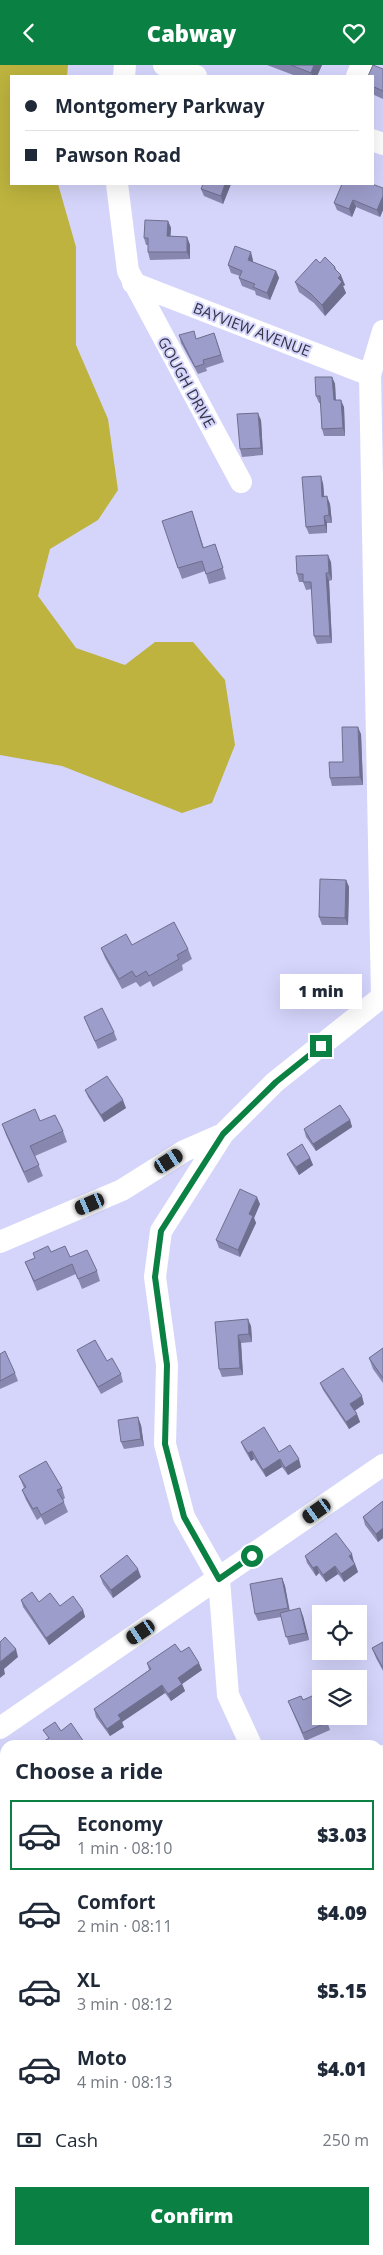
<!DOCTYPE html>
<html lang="en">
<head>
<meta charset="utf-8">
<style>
  :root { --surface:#fff; --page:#f6f6f7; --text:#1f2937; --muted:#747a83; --line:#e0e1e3; --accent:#0b8043 }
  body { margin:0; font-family:"Open Sans",sans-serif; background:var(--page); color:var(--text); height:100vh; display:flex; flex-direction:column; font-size:19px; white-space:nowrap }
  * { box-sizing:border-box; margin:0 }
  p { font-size:16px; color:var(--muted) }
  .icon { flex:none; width:28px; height:28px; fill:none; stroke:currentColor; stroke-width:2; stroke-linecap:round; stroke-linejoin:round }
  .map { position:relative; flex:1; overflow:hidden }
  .drawer { position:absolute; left:0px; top:1675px; width:384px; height:515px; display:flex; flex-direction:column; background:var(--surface); border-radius:15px 15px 0 0; box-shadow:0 5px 20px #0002 }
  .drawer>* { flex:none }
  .hud { position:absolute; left:10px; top:10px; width:364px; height:110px; border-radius:0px; box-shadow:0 5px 20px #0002; display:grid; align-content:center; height:110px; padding:0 15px; background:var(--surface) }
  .tools { position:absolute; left:312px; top:1540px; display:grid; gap:10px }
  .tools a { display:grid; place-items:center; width:55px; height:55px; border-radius:0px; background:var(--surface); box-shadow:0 5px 20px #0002; font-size:25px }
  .end { position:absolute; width:22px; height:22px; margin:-11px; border:6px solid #0b8043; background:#fff; box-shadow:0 0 0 2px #fff }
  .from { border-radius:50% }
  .bubble { position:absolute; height:35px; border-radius:0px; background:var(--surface); box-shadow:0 5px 20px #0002; font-size:16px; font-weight:800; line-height:35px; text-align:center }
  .car { position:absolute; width:15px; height:30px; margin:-15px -8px; border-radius:6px; box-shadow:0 0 4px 1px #0007; background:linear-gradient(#222 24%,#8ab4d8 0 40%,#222 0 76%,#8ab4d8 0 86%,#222 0) }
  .hud b { display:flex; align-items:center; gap:18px; height:48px; font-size:19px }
  .hud b+b { border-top:1px solid var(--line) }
  .hud i { width:12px; height:12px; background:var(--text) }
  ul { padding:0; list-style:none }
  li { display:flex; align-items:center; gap:15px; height:70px; margin:0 10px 8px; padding:0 5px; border:2px solid transparent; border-radius:0px }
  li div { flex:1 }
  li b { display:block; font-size:19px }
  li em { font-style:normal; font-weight:800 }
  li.active { border-color:var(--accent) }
  li>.icon { width:45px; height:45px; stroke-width:1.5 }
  h2 { padding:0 15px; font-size:22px; line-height:60px }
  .pay { display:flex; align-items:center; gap:12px; height:55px; padding:0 15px; font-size:19px }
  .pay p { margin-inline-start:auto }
  .action { display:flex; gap:10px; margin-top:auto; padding:10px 15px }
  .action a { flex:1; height:58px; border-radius:0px; background:var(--accent); color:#fff; font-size:20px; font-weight:800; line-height:58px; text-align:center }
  header { display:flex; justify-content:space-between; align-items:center; height:65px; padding:0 15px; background:var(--accent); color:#fff; font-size:22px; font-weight:800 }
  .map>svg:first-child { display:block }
</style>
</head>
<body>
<header><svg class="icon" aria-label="back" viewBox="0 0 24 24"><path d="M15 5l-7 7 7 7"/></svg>Cabway<svg class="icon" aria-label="heart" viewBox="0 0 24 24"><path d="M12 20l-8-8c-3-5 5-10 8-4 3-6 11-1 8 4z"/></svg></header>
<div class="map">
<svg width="383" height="2190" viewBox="0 0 383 2190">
  <rect width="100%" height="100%" fill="#d5d5fc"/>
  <path fill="#bdb33e" d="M0,0H68L67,11H11V119H58L76,182V280L108,354L118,425L98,455L50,484L38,531L76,583L125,600L155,577H193L225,615L235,680L212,738L182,748L62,701L0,690Z"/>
  <path fill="#07b5e3" stroke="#148eb4" d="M0,2010L5,2014V2185H85L83,2187L84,2190H0Z"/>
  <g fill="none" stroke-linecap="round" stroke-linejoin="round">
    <path stroke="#fff" stroke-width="22" d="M164,0L196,11
      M124,11L125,0
      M357,11L362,0
      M372,75L383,79
      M117,119L128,206L241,417
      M133,218L370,310
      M382,933L370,310L383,266
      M223,1069L161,1166L155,1212L167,1300L165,1379L184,1452L219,1514L228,1630L251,1680
      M0,1177L122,1125L184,1086L223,1069L275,1017L383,931
      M0,1663L383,1400
      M379,1693L383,1691
      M379,1873L383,1872
      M0,1924L5,1927
      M215,2185L216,2190"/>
  </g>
  <path fill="#8787af" d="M267,0H322L317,11H296Z
    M383,4V34L372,29V11Z
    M231,119L223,139L204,131L201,124Z
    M383,123V145L380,152L356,142L352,152L337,145L334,138Z
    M168,156L171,163L170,171L187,172L190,180V194L150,195L148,187V180H146L144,173Z
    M253,195V197L276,206L279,213L270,235L256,230L255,226L242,221L239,213L240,211L231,208L228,200Z
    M320,198L336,206L345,220L343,221L346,228L325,251L314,238L299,227L295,217Z
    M214,268L224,297L206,303L207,306L198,309L181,278L179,270L197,274Z
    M332,312L335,319L336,335L344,342L345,371H324L322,364L321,338H319L316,331Z
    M261,355L263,390L242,392L240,384Z
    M323,418L324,431L330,439L332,458H327V468L309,469L306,462Z
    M192,446L204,483L219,490L226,514L209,519L205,506L182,514L178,503Z
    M331,497L332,515L329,516L332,578L317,579L314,571L312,524L306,525L303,517H299L297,509Z
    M361,669L363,720L332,721L330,713L343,697Z
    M346,815L349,822L348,860H322L319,852Z
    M132,880L188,884L192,894L182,900L183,905L153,922L150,916L140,922L136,917L122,924L105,893L101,883Z
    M84,952L114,967L117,975L98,984Z
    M85,1025L126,1043L104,1057L88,1032Z
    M350,1055L352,1062L316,1086L306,1072L304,1064Z
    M40,1056L63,1066L67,1077L35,1091L43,1111L28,1118L6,1070L2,1059Z
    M287,1089L310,1093L313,1100L299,1110L290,1096Z
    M260,1139L254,1153L256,1158L240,1192L219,1183L216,1175Z
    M51,1187L70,1192L97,1206L100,1216L82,1224L76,1209L37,1226L25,1197Z
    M215,1257L251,1261L252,1277L241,1278L243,1310L222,1312L219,1304Z
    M383,1283V1318L373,1304L369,1293Z
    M77,1285L107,1296L121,1309L123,1317L101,1329L80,1292Z
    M0,1289L15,1308L18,1316L0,1324Z
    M320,1318L364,1339L355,1345L360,1357L349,1364L323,1325Z
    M141,1360L144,1381L124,1384L121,1377Z
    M241,1377L279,1387L301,1402L288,1410L282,1402L266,1412L254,1394L251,1396L244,1384Z
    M19,1411L62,1423L65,1433L63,1435L68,1447L45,1460L41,1452L37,1455L26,1435L22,1425L24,1423Z
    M383,1436V1473L378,1477L365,1460L363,1452Z
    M305,1491L354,1497L358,1507L344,1517L338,1509L326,1517L319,1508L316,1511L307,1498Z
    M100,1511L141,1512L113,1533L103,1519Z
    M282,1513L285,1521L290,1546L303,1551L309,1575L289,1580L281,1552L258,1556L255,1549Z
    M21,1535L39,1537L83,1545L85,1552L49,1580L23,1542Z
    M383,1577V1606L376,1593L372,1583Z
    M181,1587L202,1605L182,1619L185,1626L171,1636L165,1628L122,1657L124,1662L110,1671L96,1652L94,1644L149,1605L147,1598Z
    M303,1635L321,1651H342L343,1653L328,1659L330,1665L305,1676L288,1636Z
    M287,2185H347V2187L335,2190H303L302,2189L288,2190Z"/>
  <path fill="#6e6e8e" d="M314,0H322L317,11H312L311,8Z
    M225,119H231L223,139L221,131Z
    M383,131V145L380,152L377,145Z
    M353,135L356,142L352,152L349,144Z
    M168,156L171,163L170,179L167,171Z
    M187,172L190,180V194L187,187Z
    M251,187L253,195L251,202L248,195Z
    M335,202L339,212L341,210L345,220L343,221L346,228L325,251L322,240L334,203Z
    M276,206L279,213L270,235L267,228Z
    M332,312L335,319L336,342L334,335Z
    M341,335L344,342L345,371L343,363Z
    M258,348L261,355L263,390L261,383Z
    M321,411L323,418L325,439L322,432Z
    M327,431L330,439L332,458L329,450Z
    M324,451L327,458V468L325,460Z
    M328,490L331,497L332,515L329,508Z
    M326,508L329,516L332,578L330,571Z
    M358,662L361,669L363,720L360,712Z
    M346,815L349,822L348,860L345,853Z
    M123,1035L126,1043L104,1057L101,1050Z
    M350,1055L352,1062L316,1086L313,1079Z
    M310,1093L313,1100L299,1110L296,1102Z
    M257,1132L260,1139L254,1153L256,1158L240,1192L238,1185L249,1149Z
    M248,1254L251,1261L252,1277L249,1269Z
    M238,1270L241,1278L243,1310L240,1303Z
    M362,1331L364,1339L353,1347L350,1339Z
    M357,1349L360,1357L349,1364L346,1357Z
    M138,1352L141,1360L144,1381L141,1374Z
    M252,1386L254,1394L251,1396L248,1388Z
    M280,1394L282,1402L266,1412L263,1405Z
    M299,1394L301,1402L288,1410L285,1403Z
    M383,1463V1473L378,1477L376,1469Z
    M352,1489L354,1497L352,1499L349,1491Z
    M355,1499L358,1507L344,1517L341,1509Z
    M317,1501L319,1508L316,1511L313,1503Z
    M335,1501L338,1509L326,1517L323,1510Z
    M138,1504L141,1512L113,1533L111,1525Z
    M282,1513L285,1521L290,1550L288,1543Z
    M300,1543L303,1551L309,1575L306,1568Z
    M83,1545L85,1552L49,1580L46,1573Z
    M16,1584L18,1592L4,1604L5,1609L0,1613V1597Z
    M199,1598L202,1605L182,1619L185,1626L171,1636L168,1629L178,1613Z
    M162,1620L165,1628L122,1657L124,1662L110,1671L107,1664L118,1650Z
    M383,1787V1796L379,1799V1790Z"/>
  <path fill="#9d9dcb" stroke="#6e6e8e" d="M291,0H314L311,8Z
    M373,0L383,4V26L372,21V11H368Z
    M203,119H225L221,131L201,124Z
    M342,119H372L383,123V131L377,145L353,135L349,144L334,138Z
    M145,155L168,156L167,171L187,172V187H148V173H144Z
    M235,181L251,187L248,195L276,206L267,228L253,222L255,219L239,213L242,206L228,200Z
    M325,192L335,202L334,203L341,210L338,213L342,217L322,240L310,228L295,217L316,194L320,198Z
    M194,266L196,274L214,268L221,290L203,295L204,299L195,302L179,270Z
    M315,312H332L334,335H341L343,363L322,364L320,331H316Z
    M258,348L261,383L240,384L237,349Z
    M321,411L322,432L327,431L329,450L324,451L325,460L306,462L302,412Z
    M192,446L203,483L215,479L223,503L206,509L202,496L178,503L162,456Z
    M328,490L329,508H326L330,571H314L311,517H303V509H297L296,491Z
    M342,662H358L360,712L330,713L329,697H343Z
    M320,814L346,815L345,853L319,852Z
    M174,857L188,884L177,890L179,894L149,911L146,906L136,912L132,906L119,914L101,883L126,869L132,880Z
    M102,943L114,967L95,976L84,952Z
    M107,1011L123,1035L101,1050L85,1025Z
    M340,1040L350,1055L313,1079L304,1064Z
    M35,1044L40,1056L55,1050L63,1066L30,1081L39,1100L24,1107L2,1059Z
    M302,1079L310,1093L296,1102L287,1089Z
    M240,1124L257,1132L249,1149L253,1151L238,1185L216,1175Z
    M48,1181L51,1187L65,1181L70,1192L87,1185L97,1206L78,1214L72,1199L34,1216L25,1197L35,1193L33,1188Z
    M248,1254L249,1269L238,1270L240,1303L219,1304L215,1257Z
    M95,1275L107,1296L112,1293L121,1309L98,1322L77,1285Z
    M383,1283V1313L369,1293Z
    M5,1286L15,1308L0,1316V1289Z
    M343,1303L362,1331L350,1339L357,1349L346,1357L320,1318Z
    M138,1352L141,1374L121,1377L118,1355Z
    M264,1362L279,1387L290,1380L299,1394L285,1403L280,1394L263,1405L252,1386L248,1388L241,1377Z
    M46,1396L62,1423L57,1425L64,1437L41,1450L37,1442L33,1444L22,1425L26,1422L19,1411Z
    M383,1436V1463L376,1469L363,1452Z
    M336,1468L352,1489L349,1491L355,1499L341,1509L335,1501L323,1510L317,1501L313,1503L305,1491Z
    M127,1490L138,1504L111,1525L100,1511Z
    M282,1513L288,1543L255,1549L250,1519Z
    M32,1527L39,1537L50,1528L60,1541L73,1531L83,1545L46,1573L21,1535Z
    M300,1543L306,1568L286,1572L280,1548Z
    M5,1572L16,1584L0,1597V1577Z
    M383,1577V1603L372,1583Z
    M175,1579L181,1587L189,1582L199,1598L178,1613L182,1619L168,1629L162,1620L118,1650L121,1654L107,1664L94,1644L151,1604L147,1598Z
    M321,1627V1651H327L325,1652L328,1657L303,1668L288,1636L301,1631L303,1635Z
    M55,1657L61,1666L71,1658L84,1677L81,1679L82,1680H38L49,1673L43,1665Z
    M383,1769V1787L379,1790V1772Z
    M379,1956H383V1978H381L379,1965Z
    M301,2185H325L305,2190H303Z"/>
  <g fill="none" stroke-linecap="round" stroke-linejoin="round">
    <path stroke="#0b8043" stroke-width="6" d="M252,1491L219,1514L184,1452L165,1379L167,1300L155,1212L161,1166L223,1069L276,1017L321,981"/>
  </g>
  <g text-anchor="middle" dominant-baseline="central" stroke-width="4" stroke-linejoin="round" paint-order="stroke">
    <g font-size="15" fill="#333346" stroke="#d5d5fc">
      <text transform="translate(252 264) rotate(21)">BAYVIEW AVENUE</text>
      <text transform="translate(187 317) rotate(61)">GOUGH DRIVE</text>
    </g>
  </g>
</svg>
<div class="tools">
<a><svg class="icon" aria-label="locate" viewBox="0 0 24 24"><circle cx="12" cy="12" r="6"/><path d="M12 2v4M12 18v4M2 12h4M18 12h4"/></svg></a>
<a><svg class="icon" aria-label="layers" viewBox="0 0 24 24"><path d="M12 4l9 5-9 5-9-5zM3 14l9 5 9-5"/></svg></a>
</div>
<i class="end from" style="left:252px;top:1491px"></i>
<i class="end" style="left:321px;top:981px"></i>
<div class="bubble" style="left:280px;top:909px;width:82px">1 min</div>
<i class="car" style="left:169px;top:1096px;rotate:57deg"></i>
<i class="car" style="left:90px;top:1139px;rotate:247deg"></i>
<i class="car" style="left:317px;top:1446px;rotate:235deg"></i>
<i class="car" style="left:141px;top:1567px;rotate:236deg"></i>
<div class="hud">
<b><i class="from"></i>Montgomery Parkway</b>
<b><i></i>Pawson Road</b>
</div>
<section class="drawer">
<h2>Choose a ride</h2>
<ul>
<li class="active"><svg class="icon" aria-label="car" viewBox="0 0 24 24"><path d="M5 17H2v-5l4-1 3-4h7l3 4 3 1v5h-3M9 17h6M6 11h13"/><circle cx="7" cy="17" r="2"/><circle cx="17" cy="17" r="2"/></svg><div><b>Economy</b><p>1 min · 08:10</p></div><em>$3.03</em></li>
<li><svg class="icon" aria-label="car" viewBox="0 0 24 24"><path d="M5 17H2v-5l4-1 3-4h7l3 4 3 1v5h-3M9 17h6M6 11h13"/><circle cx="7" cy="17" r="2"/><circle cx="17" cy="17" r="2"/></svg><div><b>Comfort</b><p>2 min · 08:11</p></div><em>$4.09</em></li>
<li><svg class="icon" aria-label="car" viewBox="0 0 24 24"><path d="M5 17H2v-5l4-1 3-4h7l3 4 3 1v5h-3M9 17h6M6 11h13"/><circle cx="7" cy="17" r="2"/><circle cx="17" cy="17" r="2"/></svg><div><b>XL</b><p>3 min · 08:12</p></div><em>$5.15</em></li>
<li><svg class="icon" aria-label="car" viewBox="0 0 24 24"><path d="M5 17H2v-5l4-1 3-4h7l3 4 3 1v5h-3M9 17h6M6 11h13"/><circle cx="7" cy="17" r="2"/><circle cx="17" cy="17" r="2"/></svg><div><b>Moto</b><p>4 min · 08:13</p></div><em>$4.01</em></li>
</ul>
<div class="pay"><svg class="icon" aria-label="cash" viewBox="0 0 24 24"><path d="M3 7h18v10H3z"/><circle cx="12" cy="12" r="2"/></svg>Cash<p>250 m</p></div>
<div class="action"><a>Confirm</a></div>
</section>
</div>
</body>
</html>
